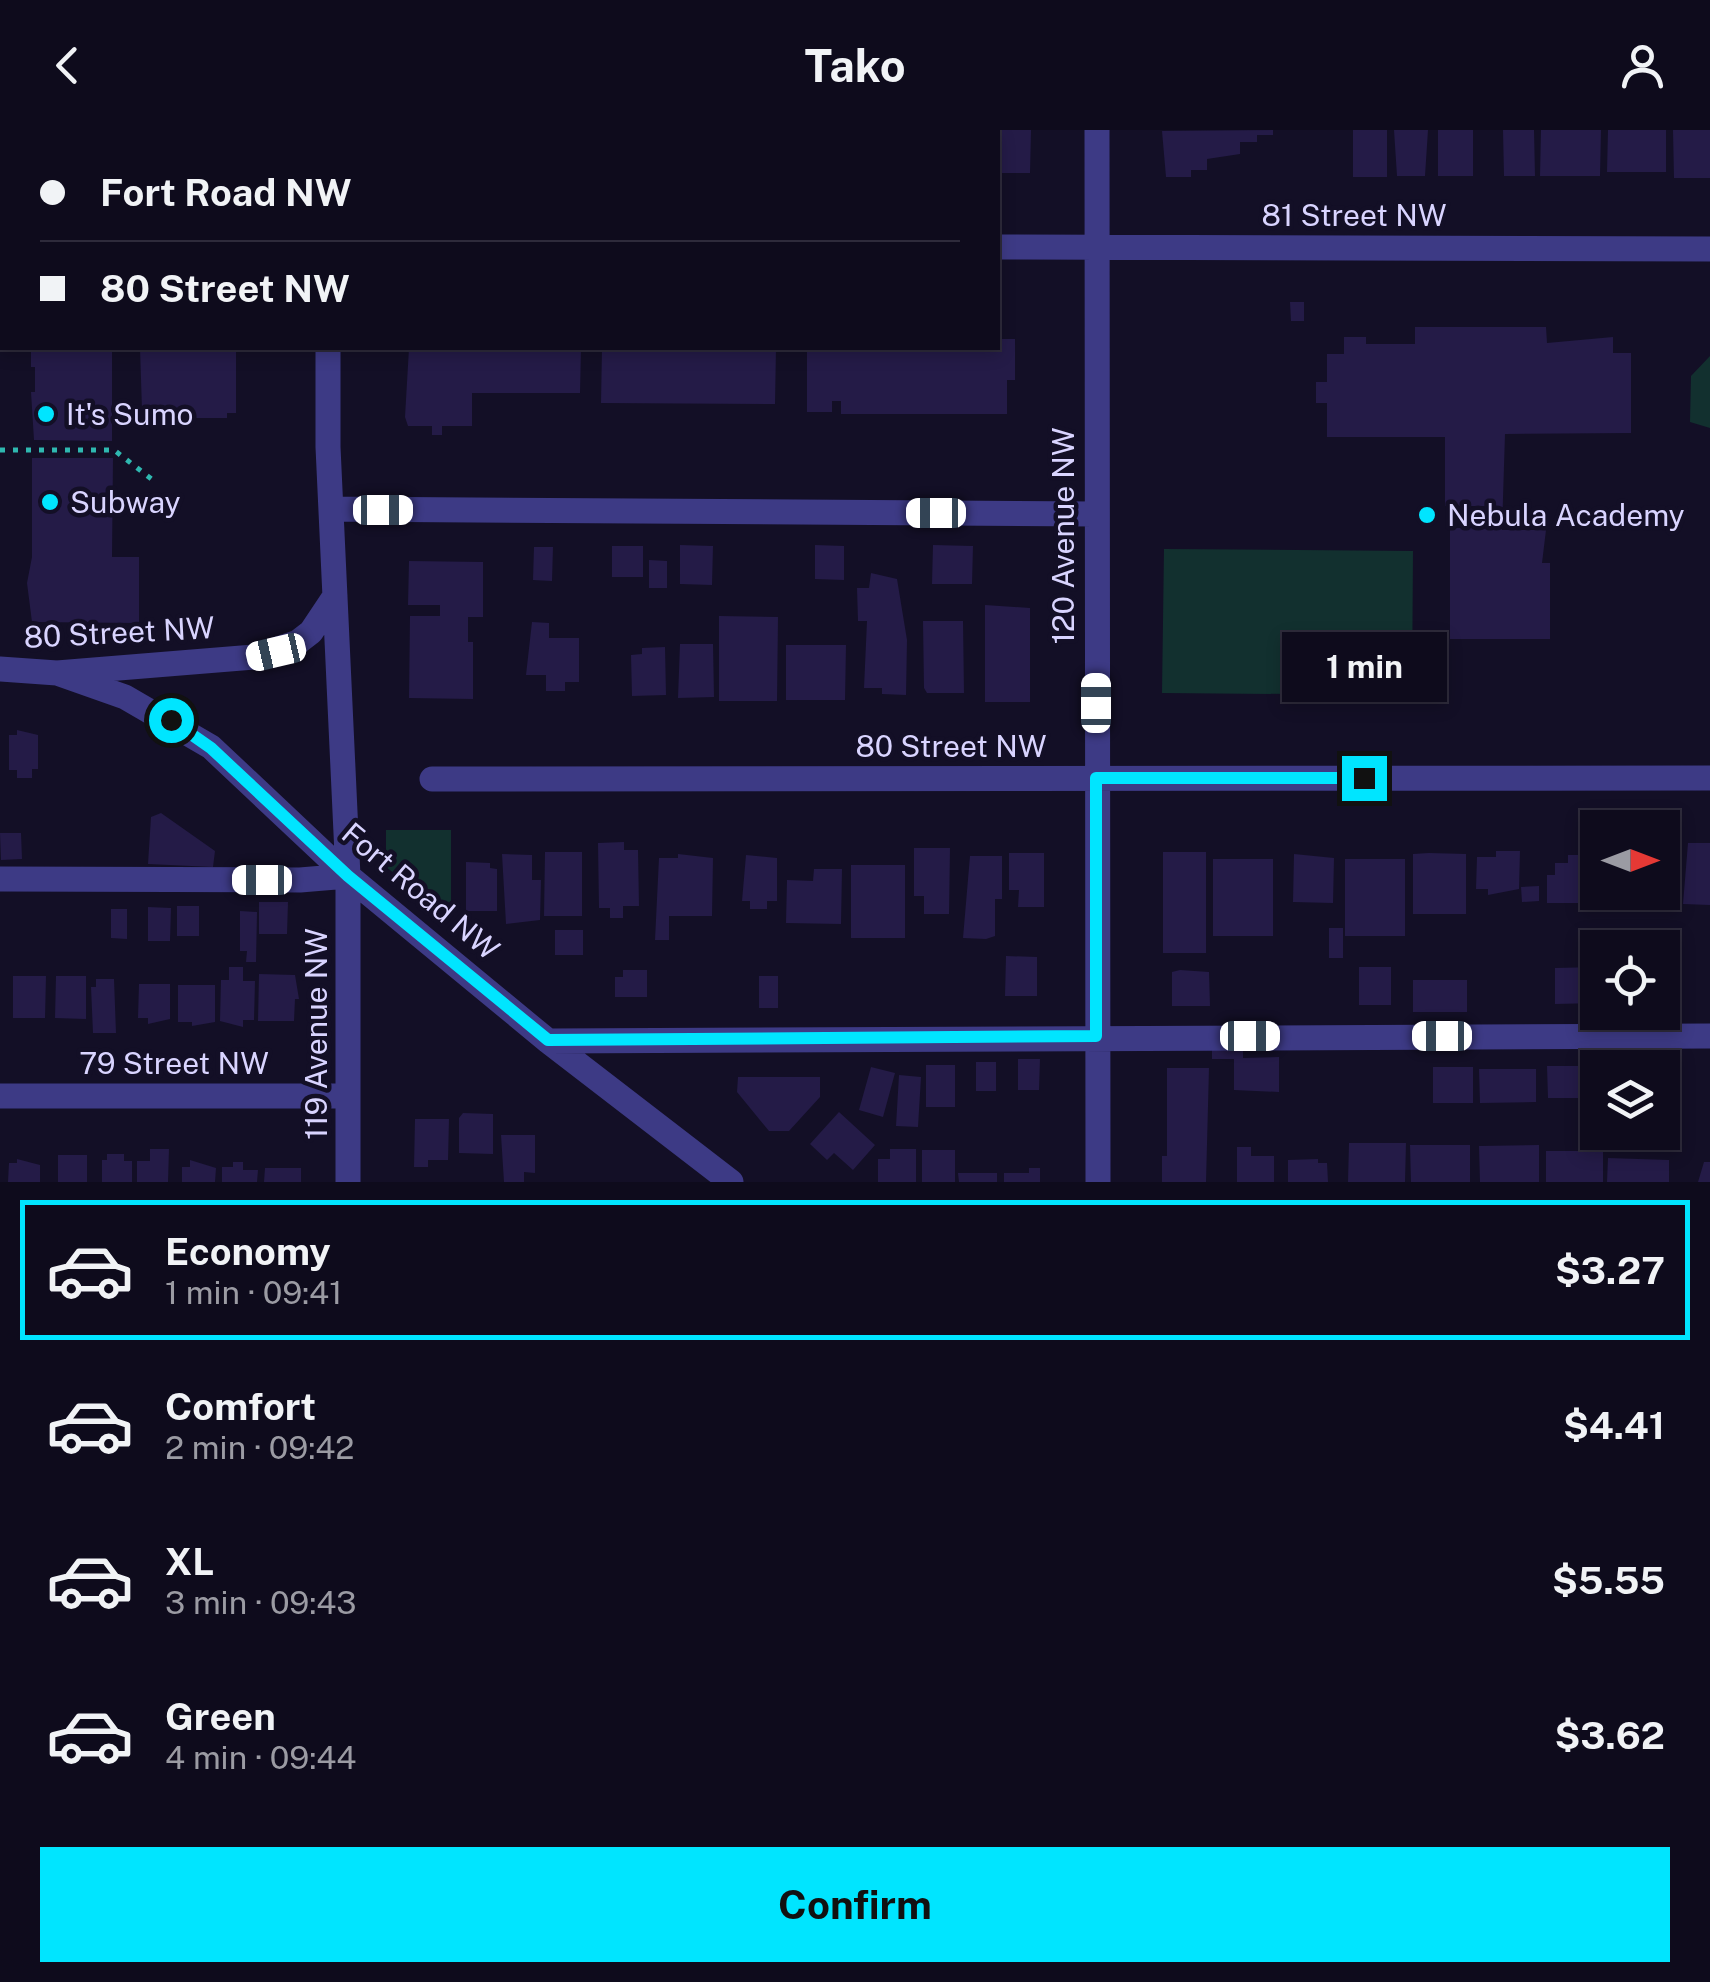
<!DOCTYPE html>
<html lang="en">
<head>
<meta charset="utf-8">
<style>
  :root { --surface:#0e0b1c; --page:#1c1929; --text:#f1f3f6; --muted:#9b9ba3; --line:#2e2b3b; --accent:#00e5ff }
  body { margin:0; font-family:"Public Sans",sans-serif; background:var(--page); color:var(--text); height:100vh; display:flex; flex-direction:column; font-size:38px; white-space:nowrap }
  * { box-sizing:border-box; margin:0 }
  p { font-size:32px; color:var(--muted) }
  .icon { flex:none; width:55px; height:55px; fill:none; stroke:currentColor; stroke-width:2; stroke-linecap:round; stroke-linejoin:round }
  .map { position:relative; height:1052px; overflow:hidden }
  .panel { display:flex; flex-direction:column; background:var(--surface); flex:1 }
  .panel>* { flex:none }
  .hud { position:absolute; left:0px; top:0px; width:1000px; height:220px; box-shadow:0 5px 15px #0003,0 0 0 2px var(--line); display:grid; align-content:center; height:220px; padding:0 40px; background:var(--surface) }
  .needle { width:65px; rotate:90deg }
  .tools { position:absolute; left:1580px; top:680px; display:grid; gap:20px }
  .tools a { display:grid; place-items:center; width:100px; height:100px; border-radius:0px; background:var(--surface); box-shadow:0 5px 15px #0003,0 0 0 2px var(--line); font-size:50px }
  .end { position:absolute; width:45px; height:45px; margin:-22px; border:12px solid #00e5ff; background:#111; box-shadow:0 0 0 5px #111 }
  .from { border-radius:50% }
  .bubble { position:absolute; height:70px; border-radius:0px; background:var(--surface); box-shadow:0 5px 15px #0003,0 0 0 2px var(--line); font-size:32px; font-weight:700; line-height:70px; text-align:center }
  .car { position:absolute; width:30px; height:60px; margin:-30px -15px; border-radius:12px; box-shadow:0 0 8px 2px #0007; background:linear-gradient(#fff 24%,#345 0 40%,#fff 0 76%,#345 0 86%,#fff 0) }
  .hud b { display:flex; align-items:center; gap:35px; height:95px; font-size:38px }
  .hud b+b { border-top:2px solid var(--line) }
  .hud i { width:25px; height:25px; background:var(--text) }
  ul { padding:18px 0 0; list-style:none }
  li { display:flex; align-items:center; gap:30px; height:140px; margin:0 20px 15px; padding:0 20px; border:5px solid transparent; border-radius:0px }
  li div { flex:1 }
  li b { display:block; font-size:38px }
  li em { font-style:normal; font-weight:700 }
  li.selected { border-color:var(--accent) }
  li>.icon { width:90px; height:90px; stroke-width:1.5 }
  .cta { display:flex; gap:20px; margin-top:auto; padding:20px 40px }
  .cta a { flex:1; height:115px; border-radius:0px; background:var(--accent); color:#111; font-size:40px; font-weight:700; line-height:115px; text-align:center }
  header { display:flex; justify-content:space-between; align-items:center; height:130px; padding:0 40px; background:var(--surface); font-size:45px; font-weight:700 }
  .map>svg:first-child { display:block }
</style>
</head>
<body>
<header><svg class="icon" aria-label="back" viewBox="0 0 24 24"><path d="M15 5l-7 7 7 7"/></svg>Tako<svg class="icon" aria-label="person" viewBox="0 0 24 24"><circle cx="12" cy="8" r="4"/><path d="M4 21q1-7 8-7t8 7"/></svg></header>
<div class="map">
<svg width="1710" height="1052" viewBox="0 0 1710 1052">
  <rect width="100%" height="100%" fill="#130f26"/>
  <path fill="#12302f" d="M1710,226V298L1690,292L1691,246Z
    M1164,419L1413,421L1412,565L1162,563Z
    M386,700H451V787L386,737Z"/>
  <path fill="#241b47" d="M998,0H1031L1030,43H999Z
    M1273,0V5H1257V12H1240V24L1207,29V40H1191V47H1166L1162,1Z
    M1353,0H1387V47H1353Z
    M1394,0H1428L1425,46H1397Z
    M1438,0H1473V46H1438Z
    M1503,0H1534L1535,46H1504Z
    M1541,0H1601L1600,46H1540Z
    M1608,0H1666V42H1607Z
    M1673,0H1710V48H1674Z
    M1290,172H1304V191H1291Z
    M1415,197H1546L1547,213L1613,207V223H1631V303L1505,304L1502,400H1546L1542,433H1550V509H1450V398H1493V376H1445V307H1327V273H1316V252H1327V224H1344V207H1366V214H1415Z
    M998,209H1015V250H1007V284H841V271H832V282H807V218H998Z
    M31,218H112V311L34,310L31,262H35V237H31Z
    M140,218H236V283H227V288H191V284L142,280Z
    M409,218H581L580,263H472V296H442V305H432V296H408L405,287Z
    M602,218H776L775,274L601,273Z
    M32,328H113L112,427H139V493L32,492L27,453L32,427Z
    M680,415L713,416L712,455L680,454Z
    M815,415L844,416V450L815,449Z
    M933,415L973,416L972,454H932Z
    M612,416H643V447H612Z
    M534,417H553L552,451L533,450Z
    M649,430L667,431V458H649Z
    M409,431L483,432V487H468V512H473V569L409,568L410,486H440V475H408Z
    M871,443L897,449L907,510L906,565L882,564V558H864L867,491H858L857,458H869Z
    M985,475L1030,478V572H985Z
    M719,486L778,487L777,571H719Z
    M923,491H963L964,563H927L924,558Z
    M532,492L549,493V508H579V552H565V561H546V545H526Z
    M680,514H713L714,567L678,568Z
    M786,515H846L845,570H786Z
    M665,517L666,565L632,566L631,525L642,524V518Z
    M17,600L38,605V639H32V648H17V640H9V605H17Z
    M161,683L215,721L213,737L148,734L151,687Z
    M0,703H21L22,729L1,730Z
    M624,712V720H638L639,776H623V788H610V778H599L598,713Z
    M1688,713H1710V775L1683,774Z
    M914,718H950L949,784H924V766H914Z
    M1496,721H1520L1519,759L1488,765V759H1476L1477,727H1496Z
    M545,722H582V786H544Z
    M1163,722H1206V823H1163Z
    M1009,723H1044V777H1018L1019,760H1009Z
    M1429,723L1466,724V784H1413V724Z
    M502,724L532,725V750H541L540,790L506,794Z
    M678,724L713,728L712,786H669V810H655L659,728H678Z
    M1294,724L1334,728L1333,773L1293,772Z
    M746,725L777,728V771H767V779H750V771H742Z
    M1568,725H1580V733H1592L1593,773H1547V745H1555V733H1568Z
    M970,726H1002V769H995V806L986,809L963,808Z
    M1213,729H1273V806H1213Z
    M1345,729H1405V806H1345Z
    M466,732L490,733V738L497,739V781H466Z
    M851,735H905V808H851Z
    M814,739H842L841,794L786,793L787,750L813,751Z
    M1539,756V771L1522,772L1521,757Z
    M1624,762H1663V771H1624Z
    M259,772H288L287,804H259Z
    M177,776H199V806H177Z
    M148,777L171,778L170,811H148Z
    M111,779H127V809L111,808Z
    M240,781L257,782L256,832H246L247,821H240Z
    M1329,798H1343V828H1329Z
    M555,800H583V825H555Z
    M1006,826L1037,827V866H1005Z
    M229,837H243V851H255L254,890H243V897L220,891L221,850H229Z
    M1359,837H1391V875H1359Z
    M1598,837V873L1555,874V838Z
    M623,840H647V867H615V847H623Z
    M1180,840L1209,842L1210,876H1172V842Z
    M259,844L295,845L299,869H295L294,891H258Z
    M13,846H46L45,888H13Z
    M56,846H86V889L55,888Z
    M759,846H778V878H759Z
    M96,849H114L116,903H93L91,857H96Z
    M1413,850H1467V882H1413Z
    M139,854H170V889L148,894V888H138Z
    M178,855H215V892L192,896V892H178Z
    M1243,914V928L1279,927V962L1234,960V929H1212V915Z
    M1018,929H1040L1039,960H1018Z
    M976,932H996V961H976Z
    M926,935H955V977H926Z
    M1547,936H1598V968H1548Z
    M871,937L895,943L883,987L859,980Z
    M1433,937H1473V973H1433Z
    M1167,938H1209L1206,1052H1162V1026H1167Z
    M1479,939H1536V972L1480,973Z
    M899,945L921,947L918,997L896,996Z
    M738,947H820V967L789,1001H769L737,962Z
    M839,982L875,1015L853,1040L834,1023L827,1030L810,1014Z
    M463,983L493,984V1024L459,1023V988Z
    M415,989H449L448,1030H428V1037H414Z
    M501,1005H535V1043L524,1042V1052H504Z
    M1349,1013H1406L1405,1052H1348Z
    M1410,1015H1470V1052H1411Z
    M1539,1015V1052H1480L1479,1016Z
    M1237,1017H1251V1026H1274V1052H1237Z
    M150,1019H169L168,1052H137V1031H150Z
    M890,1019H916V1052H878V1029H890Z
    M922,1020H955V1052H922Z
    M1546,1021H1603V1052H1546Z
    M107,1024H124V1031H132V1052H102V1030H107Z
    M58,1025H87V1052H58Z
    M1608,1028L1669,1030V1052H1607Z
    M17,1029L40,1035V1052H8L9,1033H17Z
    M1318,1029V1033H1327L1328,1052H1288V1030Z
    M190,1030L216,1038L215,1052H182V1037H190Z
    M233,1032H243V1040H258L257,1052H222V1037H233Z
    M1704,1032H1710V1052H1698Z
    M265,1038H301V1052H264Z
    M1029,1038H1040V1052H1004V1043H1029Z
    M958,1043H997V1052H959Z"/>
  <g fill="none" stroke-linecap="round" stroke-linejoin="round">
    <path stroke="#2fb8b0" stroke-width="5" stroke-dasharray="5 8" stroke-linecap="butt" d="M0,320H114L154,351"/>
    <path stroke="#3d3a85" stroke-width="25" d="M1097,0L1098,1052
      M331,2V0
      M998,117L1710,119
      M0,119H2
      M328,218V317L348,746V1052
      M331,379L1095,384
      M0,539L57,543L254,527L298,512L311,502L335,466
      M57,543L125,567L211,617L348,746L548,911L731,1052
      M432,649L1710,648
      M0,749L300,750L348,746
      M548,911L1710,906
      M0,966H348"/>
  </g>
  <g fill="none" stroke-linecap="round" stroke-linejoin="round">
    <path stroke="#00e5ff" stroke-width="12" d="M171,590L211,618L348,746L548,910L1096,906V648H1364"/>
  </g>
  <g fill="#00e5ff" stroke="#130f26" stroke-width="4">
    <circle cx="46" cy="284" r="10"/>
    <circle cx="50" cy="372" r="10"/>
    <circle cx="1427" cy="385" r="10"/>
  </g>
  <g text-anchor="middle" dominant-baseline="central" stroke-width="9" stroke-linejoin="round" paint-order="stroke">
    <g font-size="30" fill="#d9d4ff" stroke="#130f26">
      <text x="1354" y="85">81 Street NW</text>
      <text transform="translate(1063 406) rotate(-90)">120 Avenue NW</text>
      <text transform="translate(119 502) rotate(-3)">80 Street NW</text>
      <text x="951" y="616">80 Street NW</text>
      <text transform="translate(421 761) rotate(40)">Fort Road NW</text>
      <text transform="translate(316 904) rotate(-90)">119 Avenue NW</text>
      <text x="174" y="933">79 Street NW</text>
    </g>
    <g font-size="30" fill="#d9d4ff" stroke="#130f26" text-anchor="start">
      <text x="66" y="284">It's Sumo</text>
      <text x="70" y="372">Subway</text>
      <text x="1447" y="385">Nebula Academy</text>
    </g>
  </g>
</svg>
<div class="tools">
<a><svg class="needle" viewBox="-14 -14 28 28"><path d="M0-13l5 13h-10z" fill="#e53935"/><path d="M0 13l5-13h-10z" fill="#9b9ba3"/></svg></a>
<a><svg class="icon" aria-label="locate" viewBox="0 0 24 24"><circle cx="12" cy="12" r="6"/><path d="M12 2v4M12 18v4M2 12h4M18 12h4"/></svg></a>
<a><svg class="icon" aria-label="layers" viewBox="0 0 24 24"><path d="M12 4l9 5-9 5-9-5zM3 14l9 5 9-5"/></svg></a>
</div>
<i class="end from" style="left:171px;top:590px"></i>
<i class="end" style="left:1364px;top:648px"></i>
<div class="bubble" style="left:1282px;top:502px;width:165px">1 min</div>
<i class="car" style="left:383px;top:380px;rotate:90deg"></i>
<i class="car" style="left:936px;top:383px;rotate:270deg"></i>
<i class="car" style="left:276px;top:522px;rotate:257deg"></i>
<i class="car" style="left:1096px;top:573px;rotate:0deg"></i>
<i class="car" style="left:262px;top:750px;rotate:270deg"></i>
<i class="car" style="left:1250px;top:906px;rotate:90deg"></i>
<i class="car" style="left:1442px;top:906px;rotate:270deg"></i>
<div class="hud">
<b><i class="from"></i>Fort Road NW</b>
<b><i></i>80 Street NW</b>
</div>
</div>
<section class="panel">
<ul>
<li class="selected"><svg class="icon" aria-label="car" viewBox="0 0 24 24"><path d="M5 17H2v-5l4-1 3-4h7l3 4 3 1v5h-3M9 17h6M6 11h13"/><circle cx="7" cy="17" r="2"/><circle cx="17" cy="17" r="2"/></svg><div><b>Economy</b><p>1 min · 09:41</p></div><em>$3.27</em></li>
<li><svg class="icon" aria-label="car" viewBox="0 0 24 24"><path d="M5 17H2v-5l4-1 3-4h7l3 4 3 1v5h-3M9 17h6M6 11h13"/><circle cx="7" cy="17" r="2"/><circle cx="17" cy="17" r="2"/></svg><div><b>Comfort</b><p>2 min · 09:42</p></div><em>$4.41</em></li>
<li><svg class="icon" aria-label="car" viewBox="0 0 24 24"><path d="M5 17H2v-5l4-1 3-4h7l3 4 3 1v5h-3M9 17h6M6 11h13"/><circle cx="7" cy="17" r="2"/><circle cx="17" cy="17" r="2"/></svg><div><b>XL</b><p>3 min · 09:43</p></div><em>$5.55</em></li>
<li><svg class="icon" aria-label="car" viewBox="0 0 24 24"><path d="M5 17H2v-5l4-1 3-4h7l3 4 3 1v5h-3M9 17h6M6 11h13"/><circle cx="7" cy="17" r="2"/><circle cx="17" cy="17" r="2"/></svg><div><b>Green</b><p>4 min · 09:44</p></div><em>$3.62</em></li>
</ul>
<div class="cta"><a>Confirm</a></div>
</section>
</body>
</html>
